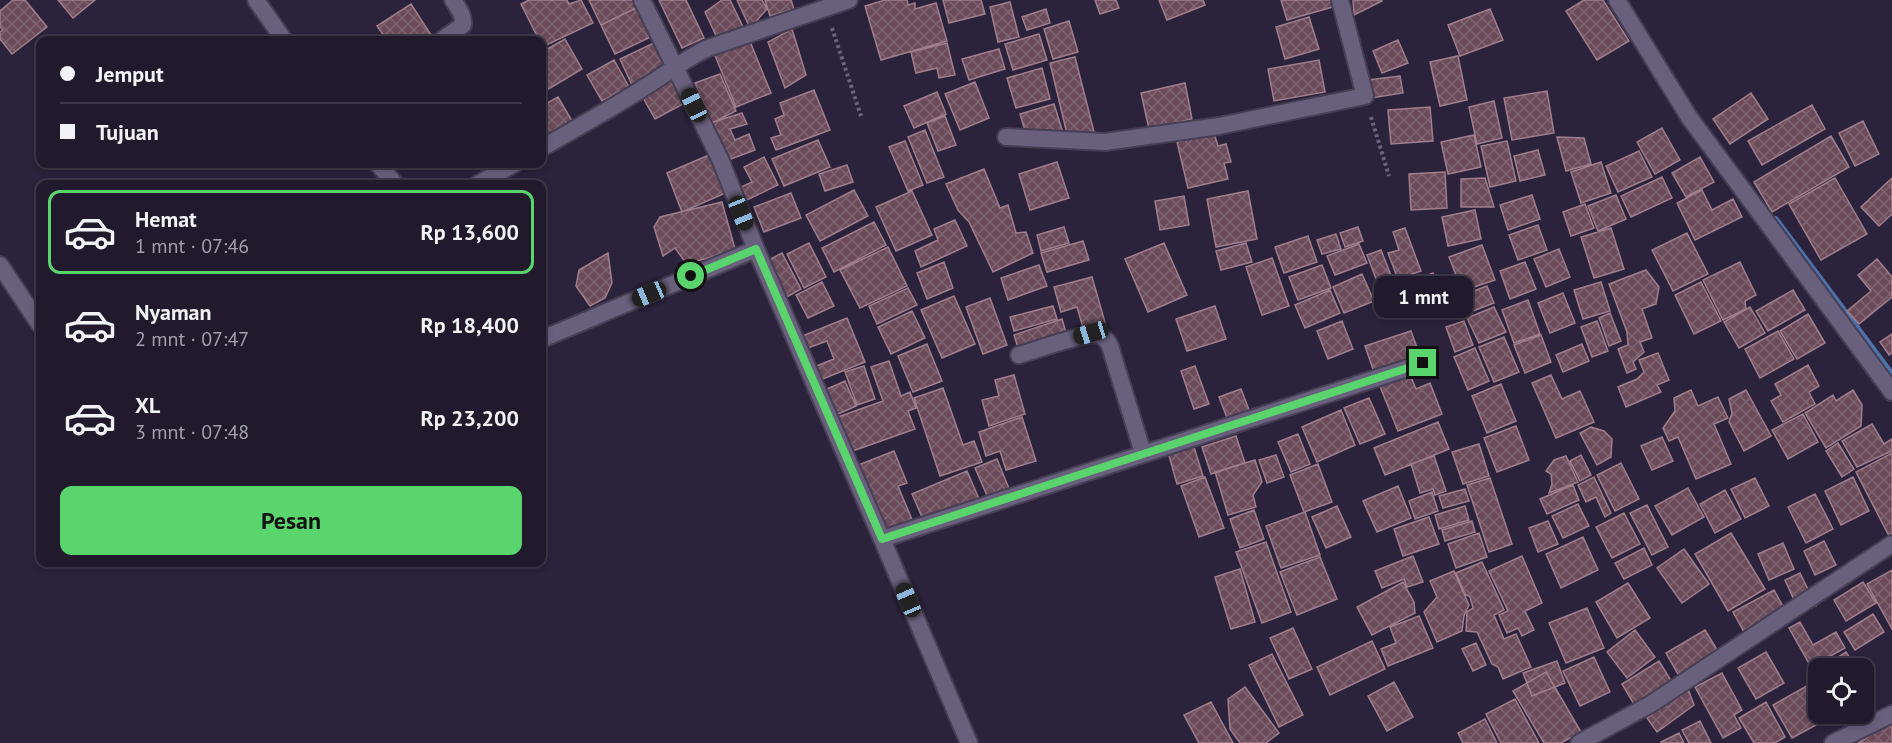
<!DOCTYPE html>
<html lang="id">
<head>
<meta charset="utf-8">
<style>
  :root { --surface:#201a2c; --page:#2d2738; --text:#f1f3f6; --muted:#a2a1a9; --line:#3d3848; --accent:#5ad56e }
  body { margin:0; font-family:"PT Sans",sans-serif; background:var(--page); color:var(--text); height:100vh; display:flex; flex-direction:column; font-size:22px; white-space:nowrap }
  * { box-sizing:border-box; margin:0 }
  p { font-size:20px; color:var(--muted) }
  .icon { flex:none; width:33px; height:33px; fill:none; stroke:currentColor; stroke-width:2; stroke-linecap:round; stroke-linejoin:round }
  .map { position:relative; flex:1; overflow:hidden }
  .sheet { position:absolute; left:36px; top:180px; width:510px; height:387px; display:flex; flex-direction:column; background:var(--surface); border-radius:12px; box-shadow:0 3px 9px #0003,0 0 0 2px var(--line) }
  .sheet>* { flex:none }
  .guide { position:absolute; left:36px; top:36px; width:510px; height:132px; border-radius:12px; box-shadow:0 3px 9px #0003,0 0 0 2px var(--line); display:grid; align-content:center; height:132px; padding:0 24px; background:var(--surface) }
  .tools { position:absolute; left:1808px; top:658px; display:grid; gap:12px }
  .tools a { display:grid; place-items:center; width:66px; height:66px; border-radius:12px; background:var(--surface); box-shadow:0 3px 9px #0003,0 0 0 2px var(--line); font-size:30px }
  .end { position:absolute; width:27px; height:27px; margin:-14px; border:8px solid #5ad56e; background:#111; box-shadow:0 0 0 3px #111 }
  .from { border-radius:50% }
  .bubble { position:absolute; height:42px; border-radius:12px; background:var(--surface); box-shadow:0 3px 9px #0003,0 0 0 2px var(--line); font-size:20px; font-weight:700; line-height:42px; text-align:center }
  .car { position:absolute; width:18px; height:36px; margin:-18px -9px; border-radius:8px; box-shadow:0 0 4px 2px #0007; background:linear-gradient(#222 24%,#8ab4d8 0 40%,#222 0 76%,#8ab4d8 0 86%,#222 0) }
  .guide b { display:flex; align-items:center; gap:21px; height:57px; font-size:22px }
  .guide b+b { border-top:2px solid var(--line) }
  .guide i { width:15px; height:15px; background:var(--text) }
  ul { padding:10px 0 0; list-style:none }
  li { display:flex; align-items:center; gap:18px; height:84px; margin:0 12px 9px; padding:0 12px; border:3px solid transparent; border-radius:12px }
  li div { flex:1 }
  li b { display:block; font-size:22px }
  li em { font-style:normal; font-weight:700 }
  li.selected { border-color:var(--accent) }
  li>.icon { width:54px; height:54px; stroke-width:1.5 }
  .primary-button { display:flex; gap:12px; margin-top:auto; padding:12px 24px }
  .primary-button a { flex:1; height:69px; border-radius:12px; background:var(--accent); color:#111; font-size:24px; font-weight:700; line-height:69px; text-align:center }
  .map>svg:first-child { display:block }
</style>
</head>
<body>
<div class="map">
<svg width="1892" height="743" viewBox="0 0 1892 743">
  <defs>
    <pattern id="building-cross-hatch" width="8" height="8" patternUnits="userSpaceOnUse" patternTransform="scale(1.5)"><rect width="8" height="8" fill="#6b4b59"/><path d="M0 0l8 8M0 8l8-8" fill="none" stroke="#7f6471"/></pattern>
  </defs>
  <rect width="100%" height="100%" fill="#2b223b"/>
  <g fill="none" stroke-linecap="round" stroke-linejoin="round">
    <path stroke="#4d73ad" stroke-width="8" d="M1775,220L1892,376"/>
  </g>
  <path fill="url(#building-cross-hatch)" stroke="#a07e8c" stroke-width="1.5" d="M13,0H25L47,27L12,54L0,39V32L3,30L0,27V11Z
    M58,0H95L73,18Z
    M529,0H567L569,4L581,0L593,23L542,47V40H539L521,4Z
    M589,0H637L640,6L601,25Z
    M659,0H686L704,38L682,48Z
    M722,0H730L744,29L719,42L705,12Z
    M737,0H762L767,9L750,28Z
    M765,0H791L794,9L770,16Z
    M885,0H907L908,5L915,3V9L936,3L947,41L881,60L865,6Z
    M943,0H981L985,14L949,23Z
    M1095,0H1116L1119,8L1100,14Z
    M1159,0H1203L1205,5L1167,20Z
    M1281,0H1331L1333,7L1287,20Z
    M1353,0H1382V1L1354,15Z
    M1584,0H1603L1629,41L1597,60L1566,11Z
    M1010,2L1019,37L998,42L990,7Z
    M411,4L433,38L429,40H387L377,26Z
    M640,6L655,35L615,54L601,25Z
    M1046,9L1050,23L1027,30L1022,17Z
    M1490,9L1503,40L1460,56L1448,25Z
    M1309,17L1319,49L1285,59L1276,27Z
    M1069,21L1078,52L1053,59L1044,29Z
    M792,29L806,75L785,88L768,42Z
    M1039,34L1047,60L1013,70L1005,44Z
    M565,39L582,69L542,93V52Z
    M749,39L771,93L736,107L714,53Z
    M660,40L672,66L632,85L620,59Z
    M1398,40L1408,63L1382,73L1373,51Z
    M947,43L955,75L939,78L937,68L916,73L911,52Z
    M999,49L1005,69L969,80L962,59Z
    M1458,56L1467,100L1440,106L1430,62Z
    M1075,57L1094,132L1068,138L1050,63Z
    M614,60L629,87L602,101L587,75Z
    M1319,60L1325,92L1274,101L1268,69Z
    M1042,68L1050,99L1016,108L1007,78Z
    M720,74L736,111L712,123L695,83Z
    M1400,76L1403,93L1371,98L1368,80Z
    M673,77L687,102L655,119L641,94Z
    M975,82L989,118L960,130L945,94Z
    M1185,83L1192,119L1149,129L1141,93Z
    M814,90L830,130L776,150L771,138L781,135L775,119L784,115L780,103Z
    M1547,91L1554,133L1512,140L1504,98Z
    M937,92L946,114L914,128L904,106Z
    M1751,93L1768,119L1730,144L1713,119Z
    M558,97L572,121L548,136L542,125V106Z
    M1494,101L1502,138L1477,144L1469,107Z
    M1054,104L1064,136L1026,134L1020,114Z
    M1812,105L1825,129L1762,165L1748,141Z
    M1430,107L1433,141L1391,144L1388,110Z
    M742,113L747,124L730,129L735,140L749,134L755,150L728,160L707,124Z
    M945,116L956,145L938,151L927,123Z
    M1863,121L1879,154L1855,166L1839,133Z
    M1662,128L1680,160L1655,174L1637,142Z
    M925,130L944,177L927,183L908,137Z
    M1214,133L1218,146L1226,144L1231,162L1224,163L1228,179L1188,188L1177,142Z
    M1474,135L1481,167L1448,174L1441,142Z
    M1831,136L1849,167L1772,212L1754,182Z
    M1557,137L1584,138L1591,164L1566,171Z
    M818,140L830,167L784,186L772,159Z
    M905,141L923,185L908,191L889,147Z
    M1507,141L1516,181L1490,187L1481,146Z
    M1538,150L1545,175L1520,181L1514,156Z
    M1639,151L1652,177L1618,192L1606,166Z
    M709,155L728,192L682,212L667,173Z
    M764,157L778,185L747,200L741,187L752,182L744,167Z
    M1700,157L1714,182L1686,197L1672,173Z
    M1057,162L1069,198L1030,210L1019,174Z
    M1601,162L1611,193L1581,203L1571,172Z
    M847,165L853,182L825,191L819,174Z
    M984,169L1000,208L1008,205L1016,233L1026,232L1033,253L993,272L969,222L958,210L946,184Z
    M1445,172L1447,208L1411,210L1409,174Z
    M1662,177L1672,198L1631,217L1621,196Z
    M1485,178L1494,207H1461V179Z
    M1835,178L1867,234L1821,260L1789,204Z
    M1892,178V214L1879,226L1861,207Z
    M854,190L868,216L820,241L806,215Z
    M1702,190L1712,210L1733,199L1742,217L1695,240L1677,203Z
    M912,191L932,235L896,251L876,207Z
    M1248,191L1257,239L1216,247L1207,199Z
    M791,193L801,218L764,232L754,207Z
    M1532,195L1540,219L1508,230L1500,205Z
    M1616,195L1626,219L1598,231L1588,206Z
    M1184,196L1189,225L1160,230L1155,201Z
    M722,202L735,249L705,259L686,263L675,248L663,256L654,227L660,217Z
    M1585,204L1594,228L1571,236L1563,212Z
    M1475,210L1481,239L1448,246L1442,217Z
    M955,220L967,246L921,267L915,251L938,240L934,229Z
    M874,222L886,245L834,272L822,248Z
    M1538,225L1547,250L1518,260L1509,235Z
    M1064,227L1069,243L1041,251L1037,235Z
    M1358,227L1363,241L1345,247L1340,233Z
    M1405,228L1421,271L1398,279L1388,253L1399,250L1393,232Z
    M1611,228L1624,269L1594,278L1581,237Z
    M1687,233L1708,274L1673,291L1652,250Z
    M1336,234L1341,249L1322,254L1317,240Z
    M1308,236L1317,262L1284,273L1275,247Z
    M1083,241L1089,260L1047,272L1041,253Z
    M809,243L826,277L804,288L787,254Z
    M1164,243L1187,295L1148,312L1125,259Z
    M1246,243L1252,262L1221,270L1216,251Z
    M1359,244L1367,263L1335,275L1327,256Z
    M1482,245L1495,280L1462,291L1449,257Z
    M888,247L907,286L860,308L840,270Z
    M1559,249L1570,277L1546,287L1534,259Z
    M1381,250L1392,278L1378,284L1367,255Z
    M608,253L612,283L605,298L590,306L576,286L579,270Z
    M782,253L801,289L785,298L765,262Z
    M1272,258L1289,306L1262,315L1246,267Z
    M1877,259L1892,277V297L1859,324L1847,311L1871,291L1858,275Z
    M944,262L953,288L927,299L917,273Z
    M1525,262L1536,289L1510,299L1500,271Z
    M1740,262L1756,295L1745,301L1746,309L1723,320L1703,280Z
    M1039,265L1047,286L1008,300L1001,278Z
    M1322,265L1331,288L1298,300L1289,277Z
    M1646,270L1659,287L1656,304L1642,309L1652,338L1640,342L1644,352L1633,362L1636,369L1627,373L1618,349L1628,345L1627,332L1609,284Z
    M1433,273L1442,295L1387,316L1379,294Z
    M1362,274L1374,301L1344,313L1333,287Z
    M1092,277L1106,326L1084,331L1077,307L1061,312L1054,287Z
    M822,282L834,306L808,318L796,295Z
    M1601,282L1610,311L1583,319L1574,290Z
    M1701,282L1721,321L1694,334L1675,295Z
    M1487,286L1494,303L1465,314L1458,297Z
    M908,288L917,305L877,324L869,306Z
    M1330,290L1340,313L1305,328L1295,305Z
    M1793,290L1805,310L1768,331L1756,311Z
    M1563,293L1575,323L1550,333L1538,303Z
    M954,296L975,344L942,358L921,310Z
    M990,298L1007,345L983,354L966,307Z
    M1528,300L1540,334L1514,343L1502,310Z
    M1053,306L1057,319L1014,331L1010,317Z
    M1215,306L1226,339L1187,351L1176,319Z
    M1494,307L1506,332L1479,343L1467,318Z
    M1750,307L1765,333L1739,348L1724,322Z
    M912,311L925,338L891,354L878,327Z
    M1610,313L1621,341L1609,346L1599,318Z
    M1808,314L1825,343L1797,359L1780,331Z
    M847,318L865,362L820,380L814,367L834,359L827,341L805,349L800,337Z
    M1062,319L1067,336L1019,351L1014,335Z
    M1342,321L1353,349L1328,359L1317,331Z
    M1464,321L1473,345L1455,352L1446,327Z
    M1597,321L1608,351L1592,357L1581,327Z
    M1411,331L1421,359L1375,375L1365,346Z
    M1778,331L1794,359L1760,378L1745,349Z
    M1892,334V353L1889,355L1880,342Z
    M1541,335L1551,362L1525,373L1514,345Z
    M1504,337L1519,372L1494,382L1479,347Z
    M927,344L942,381L913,392L898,356Z
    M1582,344L1589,361L1563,372L1556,355Z
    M1475,348L1489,381L1468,390L1454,357Z
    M1658,353L1669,380L1657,385L1661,392L1626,407L1618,387L1637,379L1644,372L1639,360Z
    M889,361L901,396L910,392L916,408L908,411L915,429L847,453L835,418L883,401L871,367Z
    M1808,365L1819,386L1809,392L1815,404L1783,422L1771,401L1781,395L1775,384Z
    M864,366L875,399L857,405L845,372Z
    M1195,366L1209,404L1194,409L1181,371Z
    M1409,372L1416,389L1430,383L1442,414L1398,431L1379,384Z
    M1014,375L1025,414L989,426L982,400L999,396L995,380Z
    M1551,375L1562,399L1580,391L1594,422L1556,438L1532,383Z
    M845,381L856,406L836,415L825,390Z
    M1501,384L1516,421L1487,433L1472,396Z
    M943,388L963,445L974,441L982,462L940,476L914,398Z
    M1241,389L1251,415L1229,423L1219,397Z
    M1691,390L1698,406L1718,397L1728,418L1714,424L1731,464L1696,479L1678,437L1669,441L1663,428L1675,411L1674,398Z
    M1746,390L1771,436L1744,451L1729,422L1732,413L1729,399Z
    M1853,390L1862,405L1861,426L1826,448L1805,413L1833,395L1836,401Z
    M1369,398L1385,434L1360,444L1344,408Z
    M1341,410L1355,445L1317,462L1302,427Z
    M1803,414L1818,442L1788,459L1772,430Z
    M1022,417L1036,461L1006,470L1000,451L986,456L979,432Z
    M1438,422L1449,449L1385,475L1374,448Z
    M1872,424L1884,444L1892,439V451L1857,467L1842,441Z
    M1516,426L1529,460L1497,472L1484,438Z
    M1591,427L1604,431L1612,439L1611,457L1597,465L1580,433Z
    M1298,434L1310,464L1291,472L1278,442Z
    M1236,436L1245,463L1211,474L1202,447Z
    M1662,437L1673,461L1652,470L1641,446Z
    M1838,443L1854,469L1842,477L1826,451Z
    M1193,444L1203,476L1177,484L1168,452Z
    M1479,444L1489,476L1463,484L1452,452Z
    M894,451L907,483L898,486L913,522L884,533L856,466Z
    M1892,453V534L1889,536L1856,472Z
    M1276,455L1284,477L1267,483L1259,460Z
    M1581,455L1591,475L1580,481L1570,461Z
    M1434,456L1446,491L1435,495L1433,489L1420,493L1411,464Z
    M1566,456L1578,482L1549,493L1552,484L1551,474L1546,471L1554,460Z
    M997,459L1010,491L989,500L975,468Z
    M1255,460L1262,482L1253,495L1256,507L1228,515L1215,472Z
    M1621,463L1639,499L1615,511L1597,475Z
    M1318,464L1332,502L1304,512L1290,475Z
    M967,471L980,501L925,524L912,494Z
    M1205,477L1224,528L1199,537L1181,486Z
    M1594,477L1611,513L1605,517L1596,497L1586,502L1578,485Z
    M1853,477L1869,511L1841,525L1825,491Z
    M1490,478L1512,544L1489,552L1467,485Z
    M1755,478L1769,506L1745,518L1731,489Z
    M1573,485L1579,500L1547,514L1540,499Z
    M1398,486L1411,518L1377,532L1363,501Z
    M1688,488L1704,517L1672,535L1655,506Z
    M1465,489L1469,501L1443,508L1439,496Z
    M1725,490L1741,519L1715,533L1700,504Z
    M1432,492L1438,511L1415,519L1409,501Z
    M1815,494L1833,529L1806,543L1788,507Z
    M1578,504L1589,526L1563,538L1552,516Z
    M1647,505L1668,547L1652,555L1630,513Z
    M1337,506L1351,537L1326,548L1312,517Z
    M1465,506L1469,520L1439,529L1435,515Z
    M1254,510L1264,539L1240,548L1230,519Z
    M1305,512L1320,555L1281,568L1266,526Z
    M1624,513L1640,544L1612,558L1596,527Z
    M1429,517L1439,544L1403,556L1394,529Z
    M1472,521L1475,532L1445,541L1442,530Z
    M1548,521L1558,544L1538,552L1529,528Z
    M1479,533L1487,557L1456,568L1448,544Z
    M1731,533L1765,589L1728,611L1695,554Z
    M1583,537L1598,570L1561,588L1546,554Z
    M1824,541L1836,565L1815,575L1804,551Z
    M1266,542L1291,612L1262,623L1236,552Z
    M1783,543L1794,569L1769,580L1758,554Z
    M1644,548L1652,565L1624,579L1615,563Z
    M1684,549L1709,584L1682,603L1657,568Z
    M1413,556L1423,582L1407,587L1404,579L1382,588L1375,571Z
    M1522,556L1542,603L1525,611L1534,630L1522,636L1518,628L1507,633L1499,615L1508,611L1489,571Z
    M1320,557L1337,599L1297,615L1280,572Z
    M1482,562L1504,610L1494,615L1504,639L1516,634L1531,667L1503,679L1498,667L1492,664L1477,632L1466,631L1467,612L1473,608L1470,597L1465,594L1456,573Z
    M1240,569L1255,622L1231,629L1215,577Z
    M1892,570V629L1867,584Z
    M1454,571L1469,605L1464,616L1462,631L1437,642L1424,612L1437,597L1430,581Z
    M1800,573L1816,606L1800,613L1785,580Z
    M1403,582L1414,602L1415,613L1372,635L1357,607Z
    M1863,582L1876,603L1846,621L1834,600Z
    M1628,583L1650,618L1617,638L1596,602Z
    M1774,590L1791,621L1750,643L1733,612Z
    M1587,608L1604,648L1566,663L1549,623Z
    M1873,614L1884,632L1855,650L1844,632Z
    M1419,616L1433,648L1388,666L1381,649L1396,643L1390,627Z
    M1800,622L1813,645L1836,632L1845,648L1811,667L1789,628Z
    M1293,628L1312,669L1289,679L1270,638Z
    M1635,630L1655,657L1627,678L1607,652Z
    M1705,630L1719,653L1679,676L1666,653Z
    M1372,641L1385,669L1330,695L1317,667Z
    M1476,643L1486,665L1473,671L1462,649Z
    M1766,652L1784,683L1756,699L1738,668Z
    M1846,652L1857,669H1819Z
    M1272,654L1303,715L1279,727L1249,665Z
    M1594,657L1610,692L1580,706L1563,671Z
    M1557,661L1565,683L1532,696L1523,673Z
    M1659,661L1673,684L1635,706L1622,684Z
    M1546,672L1581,732L1561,743H1544L1513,691Z
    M1722,673L1742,710L1734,715L1741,728L1723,738L1695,687Z
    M1394,682L1413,717L1387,731L1368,696Z
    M1812,683L1818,694V714H1829L1831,717L1792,738L1773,705Z
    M1245,687L1279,733L1266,743H1240L1230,729L1228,699Z
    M1688,689L1694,705L1657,732L1647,718Z
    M1515,699L1539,743H1501L1486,714Z
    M1211,702L1233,743H1199L1184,715Z
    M1766,702L1785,737L1775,743H1754L1739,718Z
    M1485,719L1497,743H1463L1458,733Z
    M1700,721L1711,743H1689L1682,730Z
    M1892,721V743H1858Z
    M1679,733L1684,743H1662L1661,742Z"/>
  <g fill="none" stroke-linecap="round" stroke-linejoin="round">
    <g stroke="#463e54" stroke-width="20">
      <path id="minor" d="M256,0L284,40
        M642,0L720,159L756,249L882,539L1423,363
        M1617,0L1689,117L1892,392
        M442,40L463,25C464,15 458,8 453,0
        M1006,137L1105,142L1219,126L1365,96L1340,0
        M542,148C576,128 611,109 645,87C666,74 685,59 708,48L849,0
        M378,164L395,184
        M478,184L514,164
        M0,265L40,325
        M542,339L756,249
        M1019,355C1034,351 1090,330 1101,336C1109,340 1111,348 1113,356L1143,453
        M882,539L969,743
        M1579,743L1651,704L1892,544
        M1833,743L1892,714"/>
    </g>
    <path stroke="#6b647a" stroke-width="4" stroke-dasharray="3 3" stroke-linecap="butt" d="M832,28L861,116
      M1371,117L1389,176"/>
    <use href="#minor" stroke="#69607d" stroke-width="16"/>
  </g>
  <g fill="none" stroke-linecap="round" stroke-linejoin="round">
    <path stroke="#5ad56e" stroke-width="8" d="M691,276L756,249L882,539L1423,363"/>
  </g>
</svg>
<div class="tools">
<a><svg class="icon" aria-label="locate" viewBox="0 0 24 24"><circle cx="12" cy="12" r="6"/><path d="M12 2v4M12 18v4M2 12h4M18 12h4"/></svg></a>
</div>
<i class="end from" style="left:691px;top:276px"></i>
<i class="end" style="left:1423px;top:363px"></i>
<div class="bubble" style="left:1374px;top:276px;width:99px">1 mnt</div>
<i class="car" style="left:694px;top:105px;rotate:335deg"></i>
<i class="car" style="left:741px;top:213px;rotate:158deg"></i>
<i class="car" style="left:649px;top:294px;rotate:247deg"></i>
<i class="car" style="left:1091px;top:333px;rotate:253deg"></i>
<i class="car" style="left:908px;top:600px;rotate:337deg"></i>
<div class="guide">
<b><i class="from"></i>Jemput</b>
<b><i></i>Tujuan</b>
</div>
<section class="sheet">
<ul>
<li class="selected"><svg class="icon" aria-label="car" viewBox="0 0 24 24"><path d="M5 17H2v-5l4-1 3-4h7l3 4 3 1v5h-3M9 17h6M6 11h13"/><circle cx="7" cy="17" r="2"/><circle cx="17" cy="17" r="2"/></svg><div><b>Hemat</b><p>1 mnt · 07:46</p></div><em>Rp 13,600</em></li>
<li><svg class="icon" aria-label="car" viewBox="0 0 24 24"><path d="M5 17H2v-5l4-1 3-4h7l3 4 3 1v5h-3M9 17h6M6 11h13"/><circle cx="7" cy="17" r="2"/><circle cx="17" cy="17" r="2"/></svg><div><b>Nyaman</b><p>2 mnt · 07:47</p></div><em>Rp 18,400</em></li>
<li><svg class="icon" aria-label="car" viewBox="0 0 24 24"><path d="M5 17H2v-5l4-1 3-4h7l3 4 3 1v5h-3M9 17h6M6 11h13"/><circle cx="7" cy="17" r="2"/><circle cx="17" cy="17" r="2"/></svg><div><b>XL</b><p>3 mnt · 07:48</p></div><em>Rp 23,200</em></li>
</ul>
<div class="primary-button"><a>Pesan</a></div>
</section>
</div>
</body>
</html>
